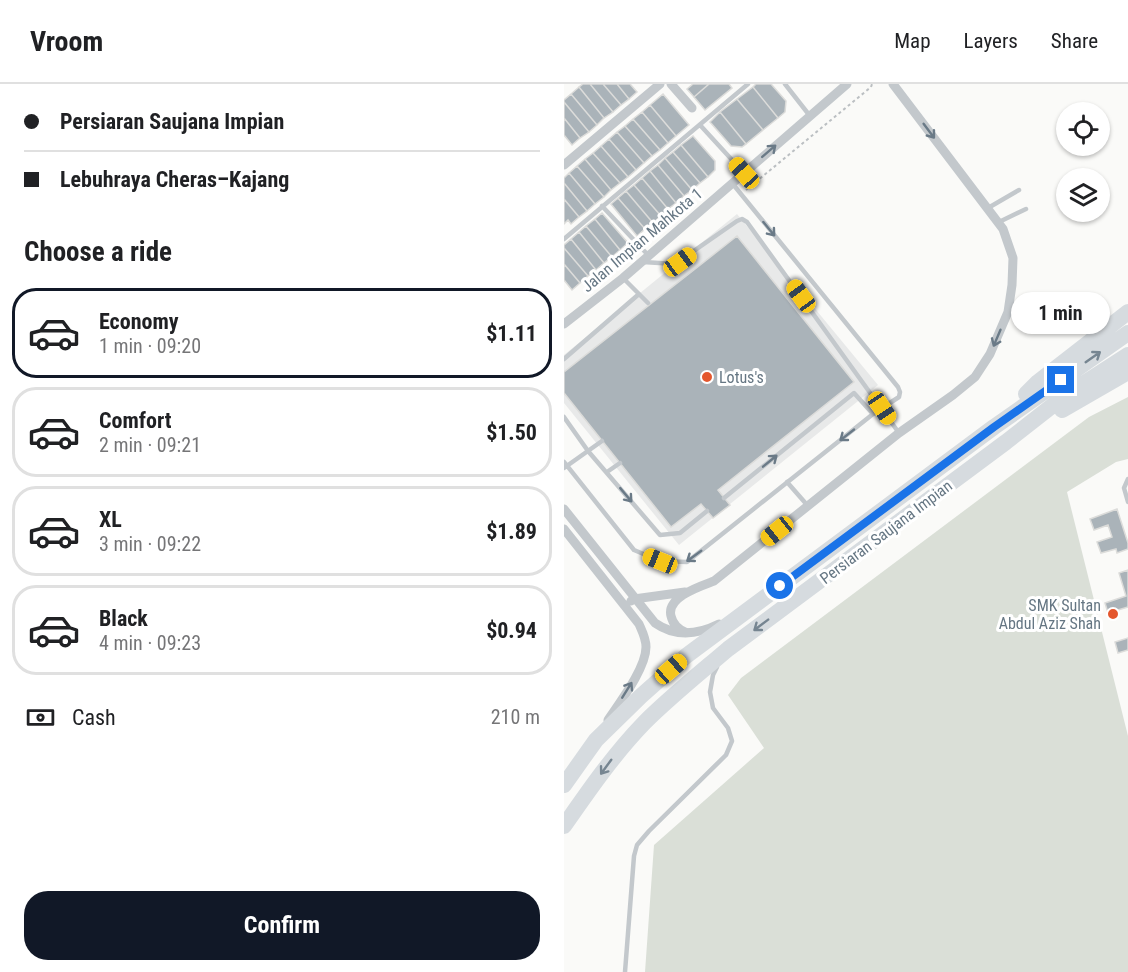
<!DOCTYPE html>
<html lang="en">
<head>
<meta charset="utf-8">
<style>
  :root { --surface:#fff; --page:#f2f2f2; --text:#202124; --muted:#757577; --line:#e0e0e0; --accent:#111827 }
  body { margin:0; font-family:"Roboto Condensed",sans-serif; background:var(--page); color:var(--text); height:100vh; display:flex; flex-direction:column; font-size:22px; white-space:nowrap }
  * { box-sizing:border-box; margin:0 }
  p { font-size:20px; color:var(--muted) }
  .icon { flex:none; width:33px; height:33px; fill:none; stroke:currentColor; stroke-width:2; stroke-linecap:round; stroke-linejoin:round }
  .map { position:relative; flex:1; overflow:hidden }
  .side { display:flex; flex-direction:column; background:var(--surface); width:564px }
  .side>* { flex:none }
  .banner { display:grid; align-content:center; height:132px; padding:0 24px; background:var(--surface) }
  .buttons { position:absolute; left:492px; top:18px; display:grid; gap:12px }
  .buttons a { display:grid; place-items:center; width:54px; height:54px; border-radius:50%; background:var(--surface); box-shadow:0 2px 4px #0004; font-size:30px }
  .end { position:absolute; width:27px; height:27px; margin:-14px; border:8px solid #1a73e8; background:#fff; box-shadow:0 0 0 3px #fff }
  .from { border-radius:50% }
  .bubble { position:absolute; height:42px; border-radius:21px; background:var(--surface); box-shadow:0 2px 4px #0004; font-size:20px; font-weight:700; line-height:42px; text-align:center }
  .car { position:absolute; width:18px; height:36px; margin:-18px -9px; border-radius:8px; box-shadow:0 0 4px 2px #0007; background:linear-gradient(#f5c518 24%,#345 0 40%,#f5c518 0 76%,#345 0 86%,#f5c518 0) }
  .banner b { display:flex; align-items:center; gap:21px; height:57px; font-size:22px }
  .banner b+b { border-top:2px solid var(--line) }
  .banner i { width:15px; height:15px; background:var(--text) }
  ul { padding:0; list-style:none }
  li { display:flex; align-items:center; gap:18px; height:90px; margin:0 12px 9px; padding:0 12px; border:3px solid var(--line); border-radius:24px }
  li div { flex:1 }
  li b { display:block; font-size:22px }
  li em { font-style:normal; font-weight:700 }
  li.current { border-color:var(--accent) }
  li>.icon { width:54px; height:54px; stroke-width:1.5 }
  h2 { padding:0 24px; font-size:27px; line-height:72px }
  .pay { display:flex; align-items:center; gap:15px; height:66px; padding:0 24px; font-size:22px }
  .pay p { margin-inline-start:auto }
  .action { display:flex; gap:12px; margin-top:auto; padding:12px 24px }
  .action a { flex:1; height:69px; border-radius:24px; background:var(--accent); color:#fff; font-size:24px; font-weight:700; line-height:69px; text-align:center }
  header { display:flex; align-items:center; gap:36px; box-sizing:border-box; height:84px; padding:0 30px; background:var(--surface); border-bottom:2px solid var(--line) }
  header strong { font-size:28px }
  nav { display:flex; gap:33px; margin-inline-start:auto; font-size:21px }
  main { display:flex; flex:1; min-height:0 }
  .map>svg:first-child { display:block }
</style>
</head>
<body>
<header>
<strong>Vroom</strong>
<nav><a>Map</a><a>Layers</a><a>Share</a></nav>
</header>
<main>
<section class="side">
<div class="banner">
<b><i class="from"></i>Persiaran Saujana Impian</b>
<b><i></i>Lebuhraya Cheras–Kajang</b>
</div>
<h2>Choose a ride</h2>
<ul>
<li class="current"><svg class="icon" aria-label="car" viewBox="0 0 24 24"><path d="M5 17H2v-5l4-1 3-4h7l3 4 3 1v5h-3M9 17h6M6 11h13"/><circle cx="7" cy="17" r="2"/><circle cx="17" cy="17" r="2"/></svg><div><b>Economy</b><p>1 min · 09:20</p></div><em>$1.11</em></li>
<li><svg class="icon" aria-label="car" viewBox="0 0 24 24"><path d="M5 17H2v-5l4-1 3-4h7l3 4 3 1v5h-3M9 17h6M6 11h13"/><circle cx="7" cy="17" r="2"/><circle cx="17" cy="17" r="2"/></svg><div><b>Comfort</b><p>2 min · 09:21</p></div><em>$1.50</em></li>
<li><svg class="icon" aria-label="car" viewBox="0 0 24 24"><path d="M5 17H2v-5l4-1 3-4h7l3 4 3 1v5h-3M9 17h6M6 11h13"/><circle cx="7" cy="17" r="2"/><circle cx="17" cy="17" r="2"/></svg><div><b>XL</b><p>3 min · 09:22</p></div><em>$1.89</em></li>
<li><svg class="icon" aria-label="car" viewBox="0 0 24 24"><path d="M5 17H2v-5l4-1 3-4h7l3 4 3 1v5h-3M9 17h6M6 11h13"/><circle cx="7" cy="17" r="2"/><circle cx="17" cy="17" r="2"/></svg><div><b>Black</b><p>4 min · 09:23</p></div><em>$0.94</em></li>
</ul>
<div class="pay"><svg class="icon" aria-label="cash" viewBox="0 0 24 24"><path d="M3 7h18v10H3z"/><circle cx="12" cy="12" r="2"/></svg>Cash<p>210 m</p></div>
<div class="action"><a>Confirm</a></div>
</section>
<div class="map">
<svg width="564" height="888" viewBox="0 0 564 888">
  <rect width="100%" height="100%" fill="#fafaf8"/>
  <path fill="#e8e9e9" d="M173,130L314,301L115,461L0,319V271Z"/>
  <path fill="#dadfd7" d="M564,313V375L552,378L503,408L564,652V888H81L90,761L200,664L164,611L177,594L525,333Z"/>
  <path fill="#aab3b9" stroke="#dcdcda" stroke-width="1.5" d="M19,0H26L49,28L40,34L15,3Z
    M26,0H39L57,21L49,28Z
    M39,0H53L65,15L57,21Z
    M53,0H66L73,8L65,15Z
    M129,0H145L130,13L123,5Z
    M145,0H165L168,4L141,26L130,13Z
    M192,0H207L222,17L221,28L214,34L189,3Z
    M15,3L40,34L33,41L7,10Z
    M189,3L214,34L199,46L173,15Z
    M7,10L33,41L25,48L0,18V16Z
    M99,10L125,41L112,52L86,21Z
    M173,15L199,46L182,60L156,28Z
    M0,18L25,48L16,54L0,34Z
    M86,21L112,52L104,59L78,28Z
    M78,28L104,59L96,66L69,35Z
    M156,28L182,60L178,63L167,62L146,38Z
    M0,34L16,54L8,61L0,51Z
    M69,35L96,66L88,72L61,42Z
    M61,42L88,72L80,79L53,48Z
    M53,48L80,79L72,86L45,55Z
    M129,52L151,77V86L144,93L117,61Z
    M45,55L72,86L64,93L37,62Z
    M117,61L144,93L136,99L109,68Z
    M37,62L64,93L56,99L29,69Z
    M109,68L136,99L128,106L101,74Z
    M29,69L56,99L47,106L21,75Z
    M101,74L128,106L120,112L94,81Z
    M21,75L47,106L40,113L13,82Z
    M94,81L120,112L112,119L86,87Z
    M13,82L40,113L31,120L5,89Z
    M86,87L112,119L104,125L78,94Z
    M5,89L31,120L23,127L0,99V94Z
    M78,94L104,125L97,132L70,101Z
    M0,99L23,127L15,133L0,115Z
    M70,101L97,132L89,139L62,107Z
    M62,107L89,139L81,145L54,114Z
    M54,114L81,145L73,152L47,120Z
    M0,115L15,133L7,140L4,136L0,140Z
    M38,129L64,159L56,166L31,135Z
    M31,135L56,166L48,173L22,142Z
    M22,142L48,173L40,179L15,148Z
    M15,148L40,179L32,186L7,155Z
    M173,152L290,298L154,406L166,421L149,434L137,420L107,443L0,309V288Z
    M7,155L32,186L24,192L0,164V161Z
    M0,164L24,192L16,199L0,180Z
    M0,180L16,199L8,206L0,196Z
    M553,425L564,459V465L553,469L552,465L537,469L533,458L548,453L544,441L530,446L526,435Z
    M564,486V523L544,529L541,519L562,512L555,489Z
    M564,554V566L554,569L551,558Z"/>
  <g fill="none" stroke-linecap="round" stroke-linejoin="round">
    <path stroke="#bbbfc2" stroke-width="2" stroke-dasharray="3 3" stroke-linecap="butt" d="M182,106L307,3L308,0"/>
    <path stroke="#c3c8cc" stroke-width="4.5" d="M221,0L246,32
      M136,41L180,89
      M38,122L85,172
      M424,124L455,106
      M435,138L462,125
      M0,155L184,0
      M79,178L111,180L173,137L178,135L183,138L335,349
      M59,194L84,219
      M0,275L75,210
      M0,333L24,367L96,451L116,449L143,427
      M0,378L70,466L96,477L123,478L309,330L335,313L336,308L334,303L168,99
      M0,384L38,357
      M43,388L56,379
      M564,395L560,404L564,418
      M223,398L244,422
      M160,414L290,309L309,330
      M61,888L70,772L73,761L85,747L162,671L168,657L164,644L149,624L146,608L149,591L153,583"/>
    <path stroke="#c3c8cc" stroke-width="9" d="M107,0L128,24
      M0,81L96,0
      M0,240L59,194L283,0
      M0,425L91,539C111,553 133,551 155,540
      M0,445L75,540C78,547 82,554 82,563C82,584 56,618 44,636
      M67,517L70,515L121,508
      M123,549C115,546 109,541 107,532C102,513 137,502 150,497L335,349L389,311L411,293L426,270L444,228L448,201L449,174L439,145L329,0"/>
    <path stroke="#d6dbdf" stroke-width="16" d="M462,310L474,298L564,228
      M498,326L564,288
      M0,701L32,656L77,612L122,572L430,343L564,249
      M0,742C25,706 50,670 80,639C106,613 136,589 164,565L442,358L502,311L564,271"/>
  </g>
  <defs><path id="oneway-shaft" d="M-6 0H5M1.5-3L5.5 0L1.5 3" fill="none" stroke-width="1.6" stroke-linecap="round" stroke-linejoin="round" transform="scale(1.5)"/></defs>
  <g stroke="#6a7a87">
    <use href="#oneway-shaft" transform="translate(365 47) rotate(53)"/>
    <use href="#oneway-shaft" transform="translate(205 67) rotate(-41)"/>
    <use href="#oneway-shaft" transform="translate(205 145) rotate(51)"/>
    <use href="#oneway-shaft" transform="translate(433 254) rotate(113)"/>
    <use href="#oneway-shaft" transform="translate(283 351) rotate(142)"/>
    <use href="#oneway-shaft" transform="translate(206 377) rotate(-39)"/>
    <use href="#oneway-shaft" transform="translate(62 411) rotate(50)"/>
    <use href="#oneway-shaft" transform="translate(130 472) rotate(144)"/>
    <use href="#oneway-shaft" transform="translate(63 606) rotate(-58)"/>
  </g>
  <g stroke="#768591">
    <use href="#oneway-shaft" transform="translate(529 273) rotate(-35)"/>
    <use href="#oneway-shaft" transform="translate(197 541) rotate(143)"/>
    <use href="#oneway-shaft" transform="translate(42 683) rotate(126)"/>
  </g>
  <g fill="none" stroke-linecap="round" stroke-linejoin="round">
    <path stroke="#1a73e8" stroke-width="8" d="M216,502L430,343L497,296"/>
  </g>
  <g fill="#e4572e" stroke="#fff" stroke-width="2">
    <circle cx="143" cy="293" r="6"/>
    <circle cx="549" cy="530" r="6"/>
  </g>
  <g text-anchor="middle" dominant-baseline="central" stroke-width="6" stroke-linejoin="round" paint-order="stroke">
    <g font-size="16" fill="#657683" stroke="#fff">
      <text transform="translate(78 156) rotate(-40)">Jalan Impian Mahkota 1</text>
      <text transform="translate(322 448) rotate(-37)">Persiaran Saujana Impian</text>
    </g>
    <g font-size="16" fill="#657683" stroke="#fff" text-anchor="start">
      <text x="155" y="293">Lotus's</text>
      <text x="537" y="521" text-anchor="end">SMK Sultan<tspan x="537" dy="18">Abdul Aziz Shah</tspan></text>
    </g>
  </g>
</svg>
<div class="buttons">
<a><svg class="icon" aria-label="locate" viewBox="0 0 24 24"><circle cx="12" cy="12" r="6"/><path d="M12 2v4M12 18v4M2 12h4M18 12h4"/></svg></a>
<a><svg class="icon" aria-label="layers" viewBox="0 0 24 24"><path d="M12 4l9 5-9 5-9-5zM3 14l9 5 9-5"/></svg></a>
</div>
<i class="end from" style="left:216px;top:502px"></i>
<i class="end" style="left:497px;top:296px"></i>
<div class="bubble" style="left:447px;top:208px;width:99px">1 min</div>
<i class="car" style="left:180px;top:89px;rotate:318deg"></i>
<i class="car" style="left:116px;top:178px;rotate:54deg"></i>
<i class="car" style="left:237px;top:212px;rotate:324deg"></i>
<i class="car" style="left:318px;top:324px;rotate:146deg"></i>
<i class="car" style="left:213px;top:447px;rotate:231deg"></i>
<i class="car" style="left:96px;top:477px;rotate:292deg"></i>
<i class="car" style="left:107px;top:585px;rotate:49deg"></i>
</div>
</main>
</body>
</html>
